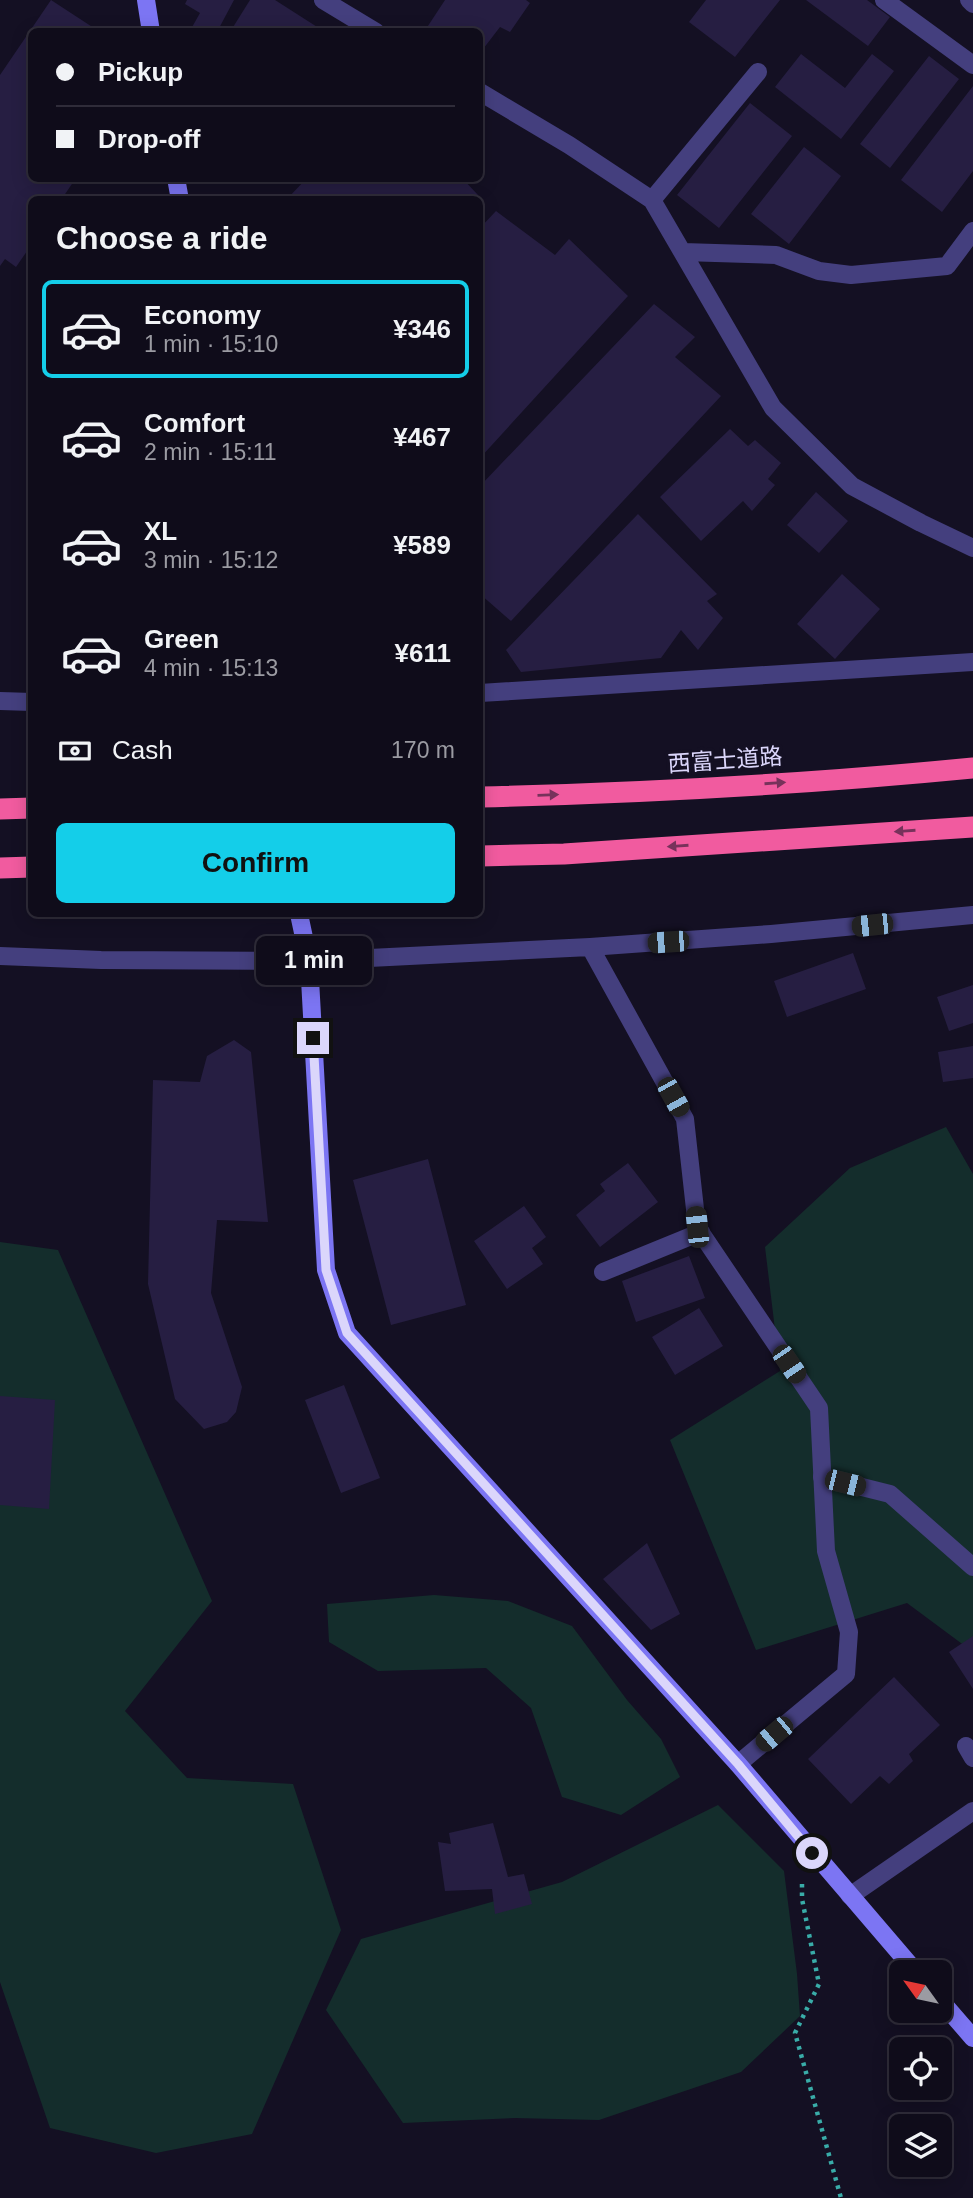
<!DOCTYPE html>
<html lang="en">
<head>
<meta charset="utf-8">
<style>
  :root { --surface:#0f0c1a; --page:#1d1a27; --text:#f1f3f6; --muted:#9b9ba2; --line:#2f2c39; --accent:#14cee9 }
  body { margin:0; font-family:Helvetica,"Noto Sans JP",sans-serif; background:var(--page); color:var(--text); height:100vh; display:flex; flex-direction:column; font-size:26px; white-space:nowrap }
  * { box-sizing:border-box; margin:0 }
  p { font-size:23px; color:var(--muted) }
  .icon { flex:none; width:38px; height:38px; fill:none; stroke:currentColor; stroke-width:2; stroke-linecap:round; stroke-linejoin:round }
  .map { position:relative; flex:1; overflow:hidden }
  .drawer { position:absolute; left:28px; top:196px; width:455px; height:721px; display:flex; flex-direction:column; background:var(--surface); border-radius:10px; box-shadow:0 4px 18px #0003,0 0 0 2px var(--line) }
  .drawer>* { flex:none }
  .guide { position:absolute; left:28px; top:28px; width:455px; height:154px; border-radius:10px; box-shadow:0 4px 18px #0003,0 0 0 2px var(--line); display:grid; align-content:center; height:154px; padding:0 28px; background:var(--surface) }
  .needle { width:46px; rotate:303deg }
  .tools { position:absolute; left:889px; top:1960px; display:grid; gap:14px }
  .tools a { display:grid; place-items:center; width:63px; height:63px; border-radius:10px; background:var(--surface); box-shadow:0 4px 18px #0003,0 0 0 2px var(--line); font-size:35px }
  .end { position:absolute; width:32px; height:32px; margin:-16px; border:9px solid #dbd6fb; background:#111; box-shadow:0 0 0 4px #111 }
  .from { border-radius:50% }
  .bubble { position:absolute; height:49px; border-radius:10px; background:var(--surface); box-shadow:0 4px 18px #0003,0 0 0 2px var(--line); font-size:23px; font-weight:700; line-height:49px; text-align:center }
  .car { position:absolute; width:21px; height:42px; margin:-21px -10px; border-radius:9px; box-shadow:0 0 5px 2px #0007; background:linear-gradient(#222 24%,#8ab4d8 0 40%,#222 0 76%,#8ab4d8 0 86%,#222 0) }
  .guide b { display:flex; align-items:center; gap:24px; height:66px; font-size:26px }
  .guide b+b { border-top:2px solid var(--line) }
  .guide i { width:18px; height:18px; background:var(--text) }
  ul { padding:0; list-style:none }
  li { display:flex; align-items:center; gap:21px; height:98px; margin:0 14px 10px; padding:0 14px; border:4px solid transparent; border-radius:10px }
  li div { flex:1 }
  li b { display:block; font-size:26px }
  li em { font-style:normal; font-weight:700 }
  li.on { border-color:var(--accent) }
  li>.icon { width:63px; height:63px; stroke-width:1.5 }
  h2 { padding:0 28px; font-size:32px; line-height:84px }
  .pay { display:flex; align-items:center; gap:18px; height:77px; padding:0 28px; font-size:26px }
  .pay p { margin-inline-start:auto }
  .action { display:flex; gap:14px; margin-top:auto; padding:14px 28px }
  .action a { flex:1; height:80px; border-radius:10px; background:var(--accent); color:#111; font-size:28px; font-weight:700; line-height:80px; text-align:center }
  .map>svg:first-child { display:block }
</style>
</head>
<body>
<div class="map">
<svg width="973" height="2198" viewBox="0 0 973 2198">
  <rect width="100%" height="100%" fill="#141023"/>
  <path fill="#142d2c" d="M946,1127L973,1174V1652L907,1603L756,1650L670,1440L780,1371L765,1247L850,1168Z
    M0,1242L58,1250L212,1601L125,1711L187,1778L293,1784L341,1930L252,2134L156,2153L50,2128L0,1982Z
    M434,1595L508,1601L572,1626L627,1700L661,1739L680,1777L621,1815L562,1797L531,1708L486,1668L378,1671L329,1642L327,1604Z
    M718,1805L784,1871L797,1974L800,2016L741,2072L599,2120L515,2118L403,2123L326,2010L361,1939L562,1882Z"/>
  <path fill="#261e42" d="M51,0L100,32H32V178H76L61,200H32V244L16,267L5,259L0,266V75Z
    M187,0H234L217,32L191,29L200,13L185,4Z
    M250,0H275L325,32H230Z
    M445,0H526L530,3L510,32L500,27L480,53V32H424Z
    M706,0H780L735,57L689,22Z
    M806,0H867L890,17L868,46Z
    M801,54L845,88L872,54L894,71L841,139L775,87Z
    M929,56L959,79L890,168L860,144Z
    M973,86V171L942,212L901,180Z
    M750,103L792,136L719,228L677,195Z
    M804,147L841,176L789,244L751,214Z
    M307,178H462L478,195L473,200H286Z
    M496,211L555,255L569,239L628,296L480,458V228Z
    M654,304L695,337L675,357L721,396L511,621L480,594V486Z
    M730,429L748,446L755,440L781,463L768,479L775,485L752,511L743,501L701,541L660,497Z
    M816,492L848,521L819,553L787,525Z
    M638,514L717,594L707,601L723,618L698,650L681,630L661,658L521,672L506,650Z
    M842,574L880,609L835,659L797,624Z
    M853,953L866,989L787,1017L774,981Z
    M973,985V1023L949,1031L937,997Z
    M234,1040L251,1052L268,1222L217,1220L211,1293L242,1387L236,1412L227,1422L204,1429L175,1399L148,1284L153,1080L200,1082L207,1056Z
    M973,1046V1078L943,1082L938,1052Z
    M428,1159L466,1305L391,1325L353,1180Z
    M628,1163L658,1202L600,1247L576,1215L605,1191L600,1184Z
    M524,1206L546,1237L532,1248L543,1264L507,1289L474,1241Z
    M689,1256L705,1298L636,1322L622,1281Z
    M699,1308L723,1346L675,1375L652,1337Z
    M344,1385L380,1478L341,1493L305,1400Z
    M0,1396L55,1400L49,1509L0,1505Z
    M647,1543L680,1614L651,1630L603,1579Z
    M973,1636V1689L949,1652Z
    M894,1677L940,1725L909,1754L913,1761L889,1784L880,1776L851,1804L808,1759Z
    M493,1823L508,1877L524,1874L532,1904L495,1914L492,1889L445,1891L438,1842L451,1844L449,1833Z"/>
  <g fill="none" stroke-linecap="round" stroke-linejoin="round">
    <path stroke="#39aca8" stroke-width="4.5" stroke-dasharray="3.5 5" stroke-linecap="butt" d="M802,1884V1899L819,1984L795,2033L841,2198"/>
    <path stroke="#443f7e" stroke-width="18" d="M884,0L973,65
      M969,0L973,4
      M603,1272L701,1232
      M822,1477L890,1494L973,1567"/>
    <path stroke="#443f7e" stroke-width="18" d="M323,0L376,32
      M480,92L569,145L652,200L773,408L852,486L921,523L973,548
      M652,200L758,72
      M683,252L776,255L819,271L851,275L947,266L973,231
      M480,693L973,662
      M0,701L32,702
      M590,947L685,1119L697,1227L819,1408L826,1551L849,1632L846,1674L738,1764
      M0,956L101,960L309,961L590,947L771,934L973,915
      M966,1746L973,1758
      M850,1896L973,1811"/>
    <path stroke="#7c75f3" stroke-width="18" d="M146,0L151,32
      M176,178L180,200
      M299,914L309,961L326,1270L347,1333L738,1764L916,1972
      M940,2000L973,2038"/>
    <path stroke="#f15b9f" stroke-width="21" d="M480,797C644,793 809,784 973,768
      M0,809L32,808
      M480,856L564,854L973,827
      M0,868L32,867"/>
  </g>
  <defs><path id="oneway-solid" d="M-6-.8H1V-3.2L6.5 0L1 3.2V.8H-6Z" transform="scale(1.75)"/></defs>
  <g fill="#77325b">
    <use href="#oneway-solid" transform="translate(775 783) rotate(-4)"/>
    <use href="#oneway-solid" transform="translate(548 795) rotate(-2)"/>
    <use href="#oneway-solid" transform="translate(905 831) rotate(176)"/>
    <use href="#oneway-solid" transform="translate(678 846) rotate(176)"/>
  </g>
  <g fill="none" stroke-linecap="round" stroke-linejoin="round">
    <path stroke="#dbd6fb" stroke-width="9" d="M313,1038L326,1270L347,1333L738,1764L812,1853"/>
  </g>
  <g text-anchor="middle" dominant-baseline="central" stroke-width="7" stroke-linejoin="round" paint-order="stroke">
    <g font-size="23" fill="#dbd6fb" stroke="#141023">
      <text transform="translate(725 760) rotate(-4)">西富士道路</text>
    </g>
  </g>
</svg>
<div class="tools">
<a><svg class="needle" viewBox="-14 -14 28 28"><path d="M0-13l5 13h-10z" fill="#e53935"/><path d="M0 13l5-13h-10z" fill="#9b9ba2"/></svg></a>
<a><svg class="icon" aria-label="locate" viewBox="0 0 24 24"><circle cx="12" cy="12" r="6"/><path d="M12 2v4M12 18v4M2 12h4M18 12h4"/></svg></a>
<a><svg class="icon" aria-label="layers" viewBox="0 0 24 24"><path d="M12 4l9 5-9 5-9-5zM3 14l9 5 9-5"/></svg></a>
</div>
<i class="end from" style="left:812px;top:1853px"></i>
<i class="end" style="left:313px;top:1038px"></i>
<div class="bubble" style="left:256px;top:936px;width:116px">1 min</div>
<i class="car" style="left:872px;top:925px;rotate:264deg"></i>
<i class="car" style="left:668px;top:942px;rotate:266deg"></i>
<i class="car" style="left:673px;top:1097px;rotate:151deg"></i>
<i class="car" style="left:697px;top:1227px;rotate:354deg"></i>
<i class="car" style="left:789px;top:1364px;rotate:146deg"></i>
<i class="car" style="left:845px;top:1483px;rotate:104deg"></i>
<i class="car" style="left:774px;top:1734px;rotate:230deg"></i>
<div class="guide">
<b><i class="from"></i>Pickup</b>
<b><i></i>Drop-off</b>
</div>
<section class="drawer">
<h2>Choose a ride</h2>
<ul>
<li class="on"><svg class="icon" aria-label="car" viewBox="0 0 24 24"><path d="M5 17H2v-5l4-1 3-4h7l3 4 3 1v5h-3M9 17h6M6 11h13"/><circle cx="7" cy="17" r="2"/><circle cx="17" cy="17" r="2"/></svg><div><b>Economy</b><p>1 min · 15:10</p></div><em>¥346</em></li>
<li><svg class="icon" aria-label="car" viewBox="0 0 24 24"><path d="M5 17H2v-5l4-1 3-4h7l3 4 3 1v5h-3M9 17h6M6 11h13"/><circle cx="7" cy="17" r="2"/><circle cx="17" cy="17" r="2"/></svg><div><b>Comfort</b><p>2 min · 15:11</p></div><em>¥467</em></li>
<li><svg class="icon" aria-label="car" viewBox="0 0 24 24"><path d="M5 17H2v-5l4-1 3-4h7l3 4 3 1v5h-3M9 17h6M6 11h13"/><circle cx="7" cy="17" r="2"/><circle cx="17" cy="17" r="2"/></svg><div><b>XL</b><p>3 min · 15:12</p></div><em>¥589</em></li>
<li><svg class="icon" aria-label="car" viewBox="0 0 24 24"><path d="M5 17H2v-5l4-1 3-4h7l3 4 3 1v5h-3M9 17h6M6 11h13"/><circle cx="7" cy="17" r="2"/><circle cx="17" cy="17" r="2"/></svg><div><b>Green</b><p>4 min · 15:13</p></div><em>¥611</em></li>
</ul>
<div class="pay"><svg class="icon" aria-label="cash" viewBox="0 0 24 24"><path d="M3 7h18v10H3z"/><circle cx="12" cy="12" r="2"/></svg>Cash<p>170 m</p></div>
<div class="action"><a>Confirm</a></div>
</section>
</div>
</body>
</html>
